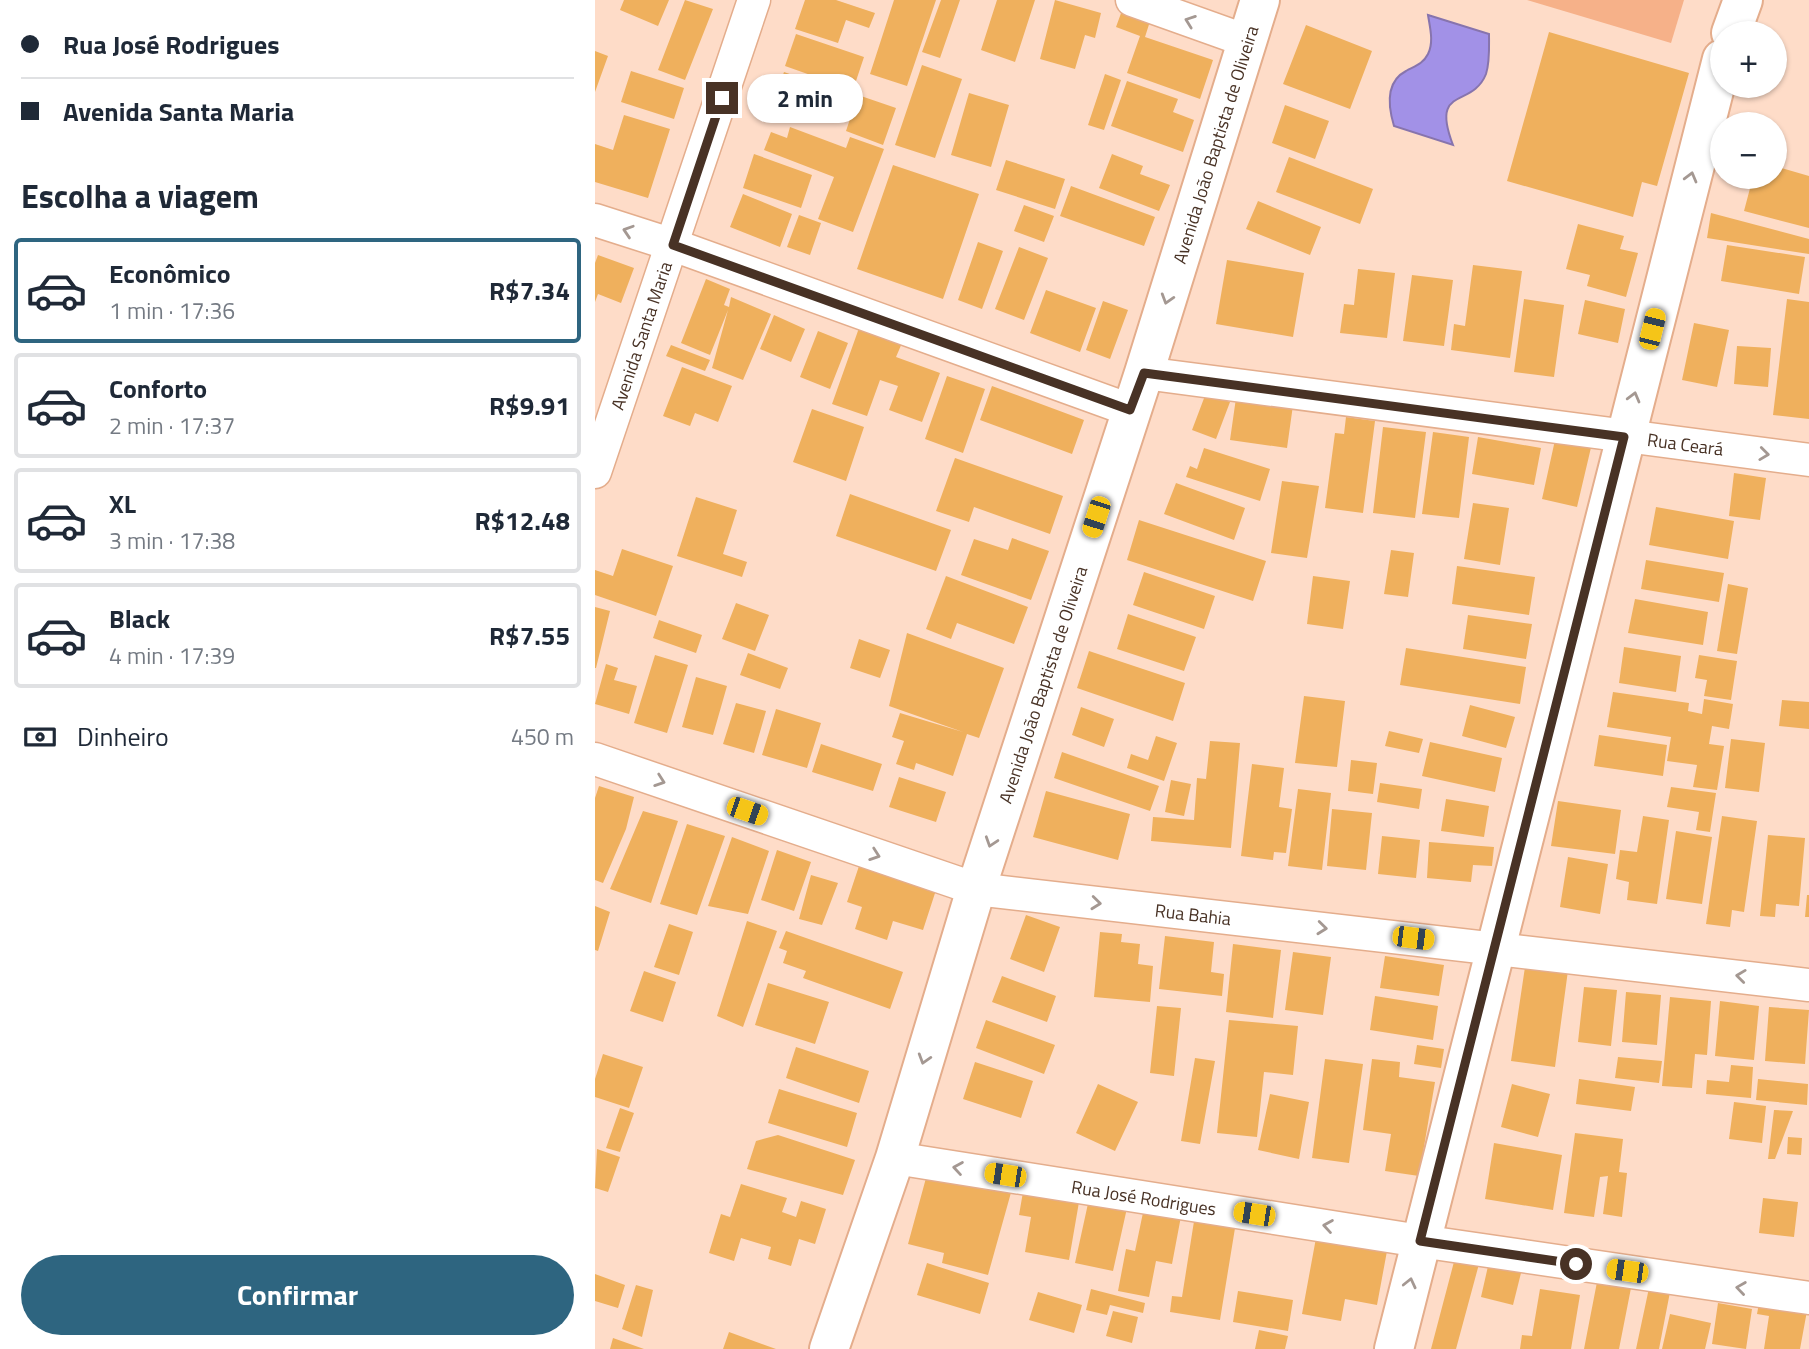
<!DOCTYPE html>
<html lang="pt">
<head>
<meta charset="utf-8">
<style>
  :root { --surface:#fff; --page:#f6f6f7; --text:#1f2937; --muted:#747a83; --line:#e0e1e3; --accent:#2e6580 }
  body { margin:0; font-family:"Titillium Web",sans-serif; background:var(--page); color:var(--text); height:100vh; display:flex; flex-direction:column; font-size:26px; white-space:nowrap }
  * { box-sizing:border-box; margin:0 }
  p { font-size:23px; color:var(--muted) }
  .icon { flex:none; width:38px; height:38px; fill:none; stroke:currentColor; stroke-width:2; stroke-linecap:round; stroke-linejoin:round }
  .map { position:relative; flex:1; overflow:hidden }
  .details { display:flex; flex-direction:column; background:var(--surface); width:595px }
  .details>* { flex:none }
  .banner { display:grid; align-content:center; height:154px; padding:0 21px; background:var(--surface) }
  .buttons { position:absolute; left:1115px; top:21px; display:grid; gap:14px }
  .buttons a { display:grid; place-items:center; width:77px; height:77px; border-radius:50%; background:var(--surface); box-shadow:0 2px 5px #0004; font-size:35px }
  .end { position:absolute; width:32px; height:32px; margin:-16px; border:9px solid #483225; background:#fff; box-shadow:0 0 0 4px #fff }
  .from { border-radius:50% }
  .bubble { position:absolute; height:49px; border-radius:24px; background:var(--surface); box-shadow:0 2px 5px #0004; font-size:23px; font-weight:700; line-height:49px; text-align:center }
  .car { position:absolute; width:21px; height:42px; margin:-21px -10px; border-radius:9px; box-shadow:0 0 5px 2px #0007; background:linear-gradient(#f5c518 24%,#345 0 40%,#f5c518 0 76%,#345 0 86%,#f5c518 0) }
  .banner b { display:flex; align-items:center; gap:24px; height:66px; font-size:26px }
  .banner b+b { border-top:2px solid var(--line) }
  .banner i { width:18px; height:18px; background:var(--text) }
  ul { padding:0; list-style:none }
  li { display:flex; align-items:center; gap:21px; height:105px; margin:0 14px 10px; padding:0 7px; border:4px solid var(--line); border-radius:7px }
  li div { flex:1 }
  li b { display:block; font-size:26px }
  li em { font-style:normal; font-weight:700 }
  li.active { border-color:var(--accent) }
  li>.icon { width:63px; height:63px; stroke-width:1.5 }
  h2 { padding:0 21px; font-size:32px; line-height:84px }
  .pay { display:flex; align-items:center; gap:18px; height:77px; padding:0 21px; font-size:26px }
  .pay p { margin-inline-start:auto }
  .primary-button { display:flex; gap:14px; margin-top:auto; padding:14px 21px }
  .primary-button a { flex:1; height:80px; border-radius:42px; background:var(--accent); color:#fff; font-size:28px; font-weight:700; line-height:80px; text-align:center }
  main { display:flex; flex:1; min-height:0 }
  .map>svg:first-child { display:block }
</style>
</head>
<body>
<main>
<section class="details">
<div class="banner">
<b><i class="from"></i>Rua José Rodrigues</b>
<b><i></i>Avenida Santa Maria</b>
</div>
<h2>Escolha a viagem</h2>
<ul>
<li class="active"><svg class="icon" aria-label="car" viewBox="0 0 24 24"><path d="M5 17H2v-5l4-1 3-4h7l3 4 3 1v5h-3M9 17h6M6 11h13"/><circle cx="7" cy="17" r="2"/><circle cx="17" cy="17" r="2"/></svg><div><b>Econômico</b><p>1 min · 17:36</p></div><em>R$7.34</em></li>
<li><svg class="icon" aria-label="car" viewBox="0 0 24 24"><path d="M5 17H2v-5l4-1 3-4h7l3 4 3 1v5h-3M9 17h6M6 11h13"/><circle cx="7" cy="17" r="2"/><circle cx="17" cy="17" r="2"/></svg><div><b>Conforto</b><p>2 min · 17:37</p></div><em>R$9.91</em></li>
<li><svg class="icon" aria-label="car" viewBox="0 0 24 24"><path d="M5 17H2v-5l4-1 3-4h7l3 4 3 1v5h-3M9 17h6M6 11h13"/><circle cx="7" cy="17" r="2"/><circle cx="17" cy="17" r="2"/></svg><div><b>XL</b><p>3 min · 17:38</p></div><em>R$12.48</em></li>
<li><svg class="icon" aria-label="car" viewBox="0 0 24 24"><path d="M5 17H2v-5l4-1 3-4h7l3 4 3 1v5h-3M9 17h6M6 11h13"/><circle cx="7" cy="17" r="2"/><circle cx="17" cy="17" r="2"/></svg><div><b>Black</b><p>4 min · 17:39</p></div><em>R$7.55</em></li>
</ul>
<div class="pay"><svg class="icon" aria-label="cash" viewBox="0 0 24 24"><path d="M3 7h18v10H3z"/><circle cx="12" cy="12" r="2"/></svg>Dinheiro<p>450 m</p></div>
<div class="primary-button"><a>Confirmar</a></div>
</section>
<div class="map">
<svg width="1214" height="1349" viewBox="0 0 1214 1349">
  <rect width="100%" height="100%" fill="#fedcc8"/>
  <path fill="#f6b189" d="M932,0H1089L1076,43Z"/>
  <path fill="#a291e7" stroke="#8774ad" stroke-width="2" d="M833,15L894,34C894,47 895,62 891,74C877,109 835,85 858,145L799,126C793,106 790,82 811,71C820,66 828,64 833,54C839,42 835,28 833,15Z"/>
  <path fill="#efb05d" d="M29,0H74L63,26L25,10Z
    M90,0L118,9L90,80L63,70Z
    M210,0H241L280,13L274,28L251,20L243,43L200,29Z
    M299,0H341L312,86L275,74Z
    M346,0H365L345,58L327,52Z
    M402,0H440L420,62L386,50Z
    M460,0L506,13L500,38L490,35L480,69L445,59Z
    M529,5L557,15L550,37L618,60L605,99L532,73L545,36L521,27Z
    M711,25L777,51L755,109L688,84Z
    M954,32L1094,73L1062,186L1047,182L1038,217L912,181Z
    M201,34L269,57L258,90L190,66Z
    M0,51L13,56L0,92Z
    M327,65L367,79L340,158L300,145Z
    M36,71L89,88L79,119L26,102Z
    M189,72L223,84L210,119L177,107Z
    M510,74L526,80L509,130L493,125Z
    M532,81L583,99L578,112L599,120L588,152L516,126Z
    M374,93L414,105L396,167L356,155Z
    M263,95L301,108L288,145L251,131Z
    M690,105L734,121L720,159L677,143Z
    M29,115L75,129L53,198L0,182V144L18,150Z
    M195,127L251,148L255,137L289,149L258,232L223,219L239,177L169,150L176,132L192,138Z
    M159,154L217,175L206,208L148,188Z
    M517,154L548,166L545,174L575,185L564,211L504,188Z
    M694,157L778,189L765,224L681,192Z
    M411,160L470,179L460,209L401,190Z
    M298,165L384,194L348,299L262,269Z
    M1180,166L1214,176V228L1149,211L1158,177H1180Z
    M476,186L560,217L549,246L465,216Z
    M148,194L197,214L185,247L135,227Z
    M663,201L726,227L715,255L651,229Z
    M429,205L459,216L449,242L419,231Z
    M1116,213L1214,239V254L1112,238Z
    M204,215L226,223L215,255L192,247Z
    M983,224L1029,236L1025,249L1043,253L1031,297L992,286L995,275L971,269Z
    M383,242L408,251L387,309L363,300Z
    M1132,245L1210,257L1204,294L1126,281Z
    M424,247L453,258L429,320L400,309Z
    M3,255L39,268L26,303L3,294L0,302V263Z
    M632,260L709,273L698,337L621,324Z
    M878,265L927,271L915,358L856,350L859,324L870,326Z
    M763,269L800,273L792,338L745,333L749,304L759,305Z
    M817,275L858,280L849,346L808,341Z
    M111,279L135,289L129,305L134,307L136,297L176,314L148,380L117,368L133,310L115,355L86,343Z
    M451,290L501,308L485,352L435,333Z
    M929,299L969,305L959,377L919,372Z
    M1192,299L1214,302V419L1178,415Z
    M990,300L1030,309L1023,343L983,334Z
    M508,301L533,310L515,359L491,350Z
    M179,315L210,329L196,362L165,349Z
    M1099,323L1134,330L1122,387L1087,380Z
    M264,328L307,343L301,357L345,373L327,422L294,410L303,386L285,380L272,416L237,404Z
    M223,331L253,343L235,389L205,377Z
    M76,345L115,360L110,371L71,356Z
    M1142,346L1176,348L1173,387L1139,384Z
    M87,367L137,386L123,422L100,413L95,426L68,416Z
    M352,376L390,389L368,453L330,439Z
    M397,386L489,420L477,454L385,420Z
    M642,391L699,398L692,448L635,440Z
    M611,393L635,402L621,439L597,430Z
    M217,409L269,427L251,481L198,462Z
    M751,417L780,421L768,513L730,508L740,433L749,434Z
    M788,427L831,432L820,518L778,513Z
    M962,431L998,439L982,507L947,499Z
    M838,432L874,437L864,518L827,514Z
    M883,437L946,448L939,485L877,474Z
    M609,448L675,469L665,501L591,477L595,466L602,469Z
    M360,458L468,496L455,534L379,507L374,522L341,511Z
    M1139,473L1171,478L1165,520L1134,516Z
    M687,481L724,486L712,558L676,553Z
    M581,483L650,508L639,540L569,514Z
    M255,494L356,530L341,571L241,536Z
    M101,497L142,510L128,554L152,562L147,577L82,556Z
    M878,503L914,508L905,565L869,559Z
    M1061,507L1139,521L1133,559L1054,545Z
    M544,520L671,561L658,601L532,560Z
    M417,538L454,551L436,600L366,575L379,539L413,550Z
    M27,549L78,566L61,616L0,595V570L18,576Z
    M796,550L819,553L813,597L789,594Z
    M1051,560L1129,573L1124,602L1046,589Z
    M862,566L940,577L934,615L857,604Z
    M549,572L620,596L609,629L538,605Z
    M351,576L433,607L419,644L362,623L356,639L331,629Z
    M718,576L755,581L748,629L712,624Z
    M1133,584L1153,588L1142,654L1122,651Z
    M1040,599L1113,612L1108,645L1033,633Z
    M141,603L174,615L160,651L127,639Z
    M0,607L15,611L1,668H0Z
    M533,614L601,637L589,671L522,649Z
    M873,615L937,624L931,659L868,649Z
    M64,620L107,635L101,653L58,638Z
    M312,633L409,668L384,738L372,734L358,776L321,763L319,770L301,764L309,741L297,737L305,713L368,732L294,706Z
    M264,639L295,650L285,678L255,668Z
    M1029,647L1086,656L1081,692L1024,683Z
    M811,648L931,667L925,704L805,685Z
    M494,651L590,683L578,721L482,688Z
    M153,653L193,668L185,689L145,675Z
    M60,655L93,665L72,733L39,723Z
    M1104,655L1142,661L1136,700L1109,696L1112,680L1100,678Z
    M11,664L23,668L19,680L42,686L34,714L0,704Z
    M101,677L132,686L118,735L87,727Z
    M1018,692L1094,703L1093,711L1107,714L1109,699L1138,704L1134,729L1117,726L1114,744L1129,746L1122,790L1098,787L1102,765L1072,761L1076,737L1012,727Z
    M709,696L750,701L742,767L700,763Z
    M1187,700L1214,702V729L1184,726Z
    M141,703L171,711L159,753L128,744Z
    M875,705L920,717L911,748L867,736Z
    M486,707L519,719L509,747L477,735Z
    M181,709L226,723L212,768L167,755Z
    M794,731L828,739L824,753L790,746Z
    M1004,735L1072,745L1068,776L999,766Z
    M561,736L582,743L569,781L532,768L536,754L553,760Z
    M1136,739L1170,743L1164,792L1130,788Z
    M615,741L645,743L636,848L556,841L558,817L599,820L602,778L611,779Z
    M835,742L907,758L900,792L827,776Z
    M226,744L287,764L278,791L217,772Z
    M467,752L564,786L555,811L459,778Z
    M756,760L782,763L778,794L753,791Z
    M657,764L689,768L684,807L697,809L691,853L679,852L678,860L646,856Z
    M304,777L351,792L341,822L294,807Z
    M576,780L596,784L589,816L570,812Z
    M785,783L827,789L824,809L782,802Z
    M4,786L39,797L31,829L8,883L0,880V798Z
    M1076,787L1121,793L1115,832L1101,830L1104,812L1072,807Z
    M703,789L736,793L727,870L693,866Z
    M451,791L535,814L523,860L438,837Z
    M851,799L894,806L889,837L846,831Z
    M963,801L1026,810L1020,854L956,846Z
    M737,809L777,813L771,870L732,866Z
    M48,811L83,821L56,903L15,889Z
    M1048,816L1074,820L1062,904L1032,900L1034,882L1021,879L1025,850L1042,852Z
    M1127,816L1162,821L1149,912L1137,910L1135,927L1111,924Z
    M92,824L130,836L102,915L65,904Z
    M1081,831L1117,837L1107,904L1071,899Z
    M1173,835L1210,838L1204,906L1181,904L1180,917L1165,916Z
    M787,836L825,840L821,878L783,874Z
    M137,837L174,851L153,914L113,906Z
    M834,842L899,847L897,866L878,865L876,882L832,878Z
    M182,850L216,862L199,911L166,900Z
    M973,857L1013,864L1005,914L965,907Z
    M265,863L342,887L328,930L298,921L292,940L260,929L267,907L252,902Z
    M216,875L243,883L227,925L204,919Z
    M1212,895H1214V917H1210Z
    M0,906L15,912L3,951L0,950Z
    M431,915L465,927L449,972L415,959Z
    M152,921L182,931L148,1027L122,1016Z
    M74,924L98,932L84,975L59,967Z
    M191,931L308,972L295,1009L208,978L211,971L188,963L192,951L184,948Z
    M505,932L527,934L526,942L545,944L543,964L558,966L555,1002L499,997Z
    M570,936L619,942L616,972L629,974L627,996L564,989Z
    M638,944L686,950L678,1018L631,1012Z
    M698,952L736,957L728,1015L690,1010Z
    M790,956L849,965L844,996L785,988Z
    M974,963L960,1067L916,1061L930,967Z
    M49,971L81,982L68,1022L35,1011Z
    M407,976L461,996L452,1022L397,1002Z
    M173,983L234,1002L220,1044L160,1025Z
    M989,987L1022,990L1016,1046L983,1042Z
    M1031,992L1066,995L1062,1045L1027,1042Z
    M780,996L843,1006L838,1040L775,1030Z
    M1075,997L1116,1001L1112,1055L1100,1054L1097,1088L1067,1086Z
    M1125,1001L1164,1006L1159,1060L1120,1056Z
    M562,1006L586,1008L579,1076L555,1073Z
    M1174,1007L1214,1010L1210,1064L1170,1061Z
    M391,1020L460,1045L449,1074L381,1048Z
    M634,1020L703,1026L698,1075L669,1072L662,1137L622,1133Z
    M822,1045L849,1049L846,1068L819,1064Z
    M201,1047L274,1071L264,1103L191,1078Z
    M8,1054L48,1067L34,1108L0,1097V1079Z
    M1023,1057L1067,1061L1064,1083L1020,1078Z
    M600,1058L620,1061L605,1144L586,1141Z
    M730,1059L768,1064L754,1163L717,1158Z
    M777,1059L805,1062L804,1077L840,1082L824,1176L790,1171L796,1134L768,1130Z
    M380,1062L438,1081L426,1118L368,1099Z
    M1136,1065L1158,1067L1156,1098L1111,1094L1112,1080L1134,1082Z
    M984,1079L1040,1087L1036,1111L981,1104Z
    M1163,1079L1213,1084L1212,1105L1161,1100Z
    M503,1084L543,1102L520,1151L481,1133Z
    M917,1084L955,1094L943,1137L906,1127Z
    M184,1089L262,1113L252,1147L173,1123Z
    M675,1094L714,1102L704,1159L663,1150Z
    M1139,1102L1171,1106L1167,1143L1134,1139Z
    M25,1108L39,1113L25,1152L11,1148Z
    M1179,1110L1198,1111L1180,1159H1173Z
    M980,1133L1028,1139L1024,1172L1032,1173L1027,1217L1008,1214L1013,1176L1005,1177L999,1217L969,1213Z
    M183,1135L260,1160L248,1195L152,1169L161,1141Z
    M1193,1137L1207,1138L1206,1155L1192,1154Z
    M899,1143L967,1155L958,1210L890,1199Z
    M2,1149L25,1157L13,1192L0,1188Z
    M334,1167L417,1189L393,1275L347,1263L349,1253L313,1244Z
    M146,1184L192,1198L187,1212L201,1217L206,1201L231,1209L220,1244L204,1239L196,1266L173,1259L176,1247L146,1238L139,1261L114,1253L126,1214L135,1217Z
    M428,1192L484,1202L474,1260L430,1252L436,1217L424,1215Z
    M1168,1198L1203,1202L1199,1237L1164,1233Z
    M494,1199L532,1208L518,1271L480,1263Z
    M550,1203L587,1211L577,1264L561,1261L554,1297L523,1291L531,1249L540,1251Z
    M600,1215L641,1222L625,1320L575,1312L577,1296L587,1297Z
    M721,1238L792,1251L782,1305L750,1299L746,1321L707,1314Z
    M896,1253L929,1261L918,1305L886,1297Z
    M860,1258L884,1264L861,1349H836Z
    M332,1263L394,1283L385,1314L322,1295Z
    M0,1274L30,1285L23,1308L0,1301Z
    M1002,1282L1036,1288L1024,1349H989Z
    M41,1285L58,1290L47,1337L27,1329Z
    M1054,1288L1075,1292L1064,1349H1041Z
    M496,1289L550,1303L548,1313L515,1305L512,1315L491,1310Z
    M945,1289L985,1295L976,1349H925L927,1335L937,1336Z
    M643,1291L698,1300L693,1331L638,1322Z
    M443,1292L487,1305L479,1333L434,1320Z
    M1166,1292L1214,1300L1205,1349H1169L1174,1316L1162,1314Z
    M1123,1303L1157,1309L1151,1349L1117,1344Z
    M518,1311L543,1317L537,1343L511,1336Z
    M1075,1314L1116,1323L1110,1349H1067Z
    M664,1330L693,1336L690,1349H660Z
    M134,1332L181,1349H128Z
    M18,1338L49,1349H15Z"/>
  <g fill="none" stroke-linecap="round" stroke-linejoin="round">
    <g stroke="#e4ad8c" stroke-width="35">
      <g id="minor">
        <path d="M537,0L652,41"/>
        <path d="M0,220L78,245L535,410"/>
        <path id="s1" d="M549,373L1214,460"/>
        <path id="s2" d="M0,472L159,0"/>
        <path id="s3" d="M0,759L381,889L1214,985"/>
        <path id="s4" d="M300,1158L825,1241L1214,1298"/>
      </g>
    </g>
    <g stroke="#e4ad8c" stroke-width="42">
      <g id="tertiary">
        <path d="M1136,33L1148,0"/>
        <path id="s5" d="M234,1349L300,1158L381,889L549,373L665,0"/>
        <path d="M799,1349L1127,59"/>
      </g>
    </g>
    <use href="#minor" stroke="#fff" stroke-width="32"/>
    <use href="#tertiary" stroke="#fff" stroke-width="38"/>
  </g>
  <defs><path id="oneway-chevron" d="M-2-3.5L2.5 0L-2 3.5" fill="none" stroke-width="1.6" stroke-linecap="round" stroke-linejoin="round" transform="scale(1.75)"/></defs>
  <g stroke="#a49892">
    <use href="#oneway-chevron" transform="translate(595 21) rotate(-160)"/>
    <use href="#oneway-chevron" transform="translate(1096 177) rotate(-75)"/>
    <use href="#oneway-chevron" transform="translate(33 231) rotate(-162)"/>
    <use href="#oneway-chevron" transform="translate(572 299) rotate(107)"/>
    <use href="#oneway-chevron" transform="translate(1039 397) rotate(-75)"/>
    <use href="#oneway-chevron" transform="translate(1169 454) rotate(7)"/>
    <use href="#oneway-chevron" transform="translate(65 781) rotate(19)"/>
    <use href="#oneway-chevron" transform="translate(396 842) rotate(108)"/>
    <use href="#oneway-chevron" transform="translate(280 855) rotate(19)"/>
    <use href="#oneway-chevron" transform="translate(501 903) rotate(6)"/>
    <use href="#oneway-chevron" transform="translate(727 928) rotate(6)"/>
    <use href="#oneway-chevron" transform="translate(1146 976) rotate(-173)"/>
    <use href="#oneway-chevron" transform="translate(329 1059) rotate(107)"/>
    <use href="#oneway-chevron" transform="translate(363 1168) rotate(-171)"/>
    <use href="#oneway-chevron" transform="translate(733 1226) rotate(-171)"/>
    <use href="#oneway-chevron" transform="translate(815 1283) rotate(-77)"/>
    <use href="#oneway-chevron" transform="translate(1146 1288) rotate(-172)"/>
  </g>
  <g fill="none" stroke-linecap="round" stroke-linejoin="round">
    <path stroke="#483225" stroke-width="9" d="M127,98L78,245L535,410L549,373L1029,437L825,1241L981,1264"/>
  </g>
  <g text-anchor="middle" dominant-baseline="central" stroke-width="5" stroke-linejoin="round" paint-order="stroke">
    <g font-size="18" fill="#483225" stroke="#fedcc8">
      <text stroke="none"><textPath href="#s5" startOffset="1265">Avenida João Baptista de Oliveira</textPath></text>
      <text stroke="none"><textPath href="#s2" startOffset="144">Avenida Santa Maria</textPath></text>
      <text stroke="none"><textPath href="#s1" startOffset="546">Rua Ceará</textPath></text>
      <text stroke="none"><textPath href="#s5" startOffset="698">Avenida João Baptista de Oliveira</textPath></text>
      <text stroke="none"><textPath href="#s3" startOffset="621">Rua Bahia</textPath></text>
      <text stroke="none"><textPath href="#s4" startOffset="252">Rua José Rodrigues</textPath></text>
    </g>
  </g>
</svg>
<div class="buttons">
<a>+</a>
<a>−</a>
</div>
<i class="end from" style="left:981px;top:1264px"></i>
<i class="end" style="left:127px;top:98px"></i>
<div class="bubble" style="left:152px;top:74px;width:116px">2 min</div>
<i class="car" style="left:1057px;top:329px;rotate:14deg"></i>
<i class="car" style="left:501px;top:517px;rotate:198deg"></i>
<i class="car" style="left:152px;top:811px;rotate:109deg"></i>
<i class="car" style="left:818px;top:938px;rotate:97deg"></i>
<i class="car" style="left:410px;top:1175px;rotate:279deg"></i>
<i class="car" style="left:659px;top:1214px;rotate:279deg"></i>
<i class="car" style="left:1032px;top:1271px;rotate:278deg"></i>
</div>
</main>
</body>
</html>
